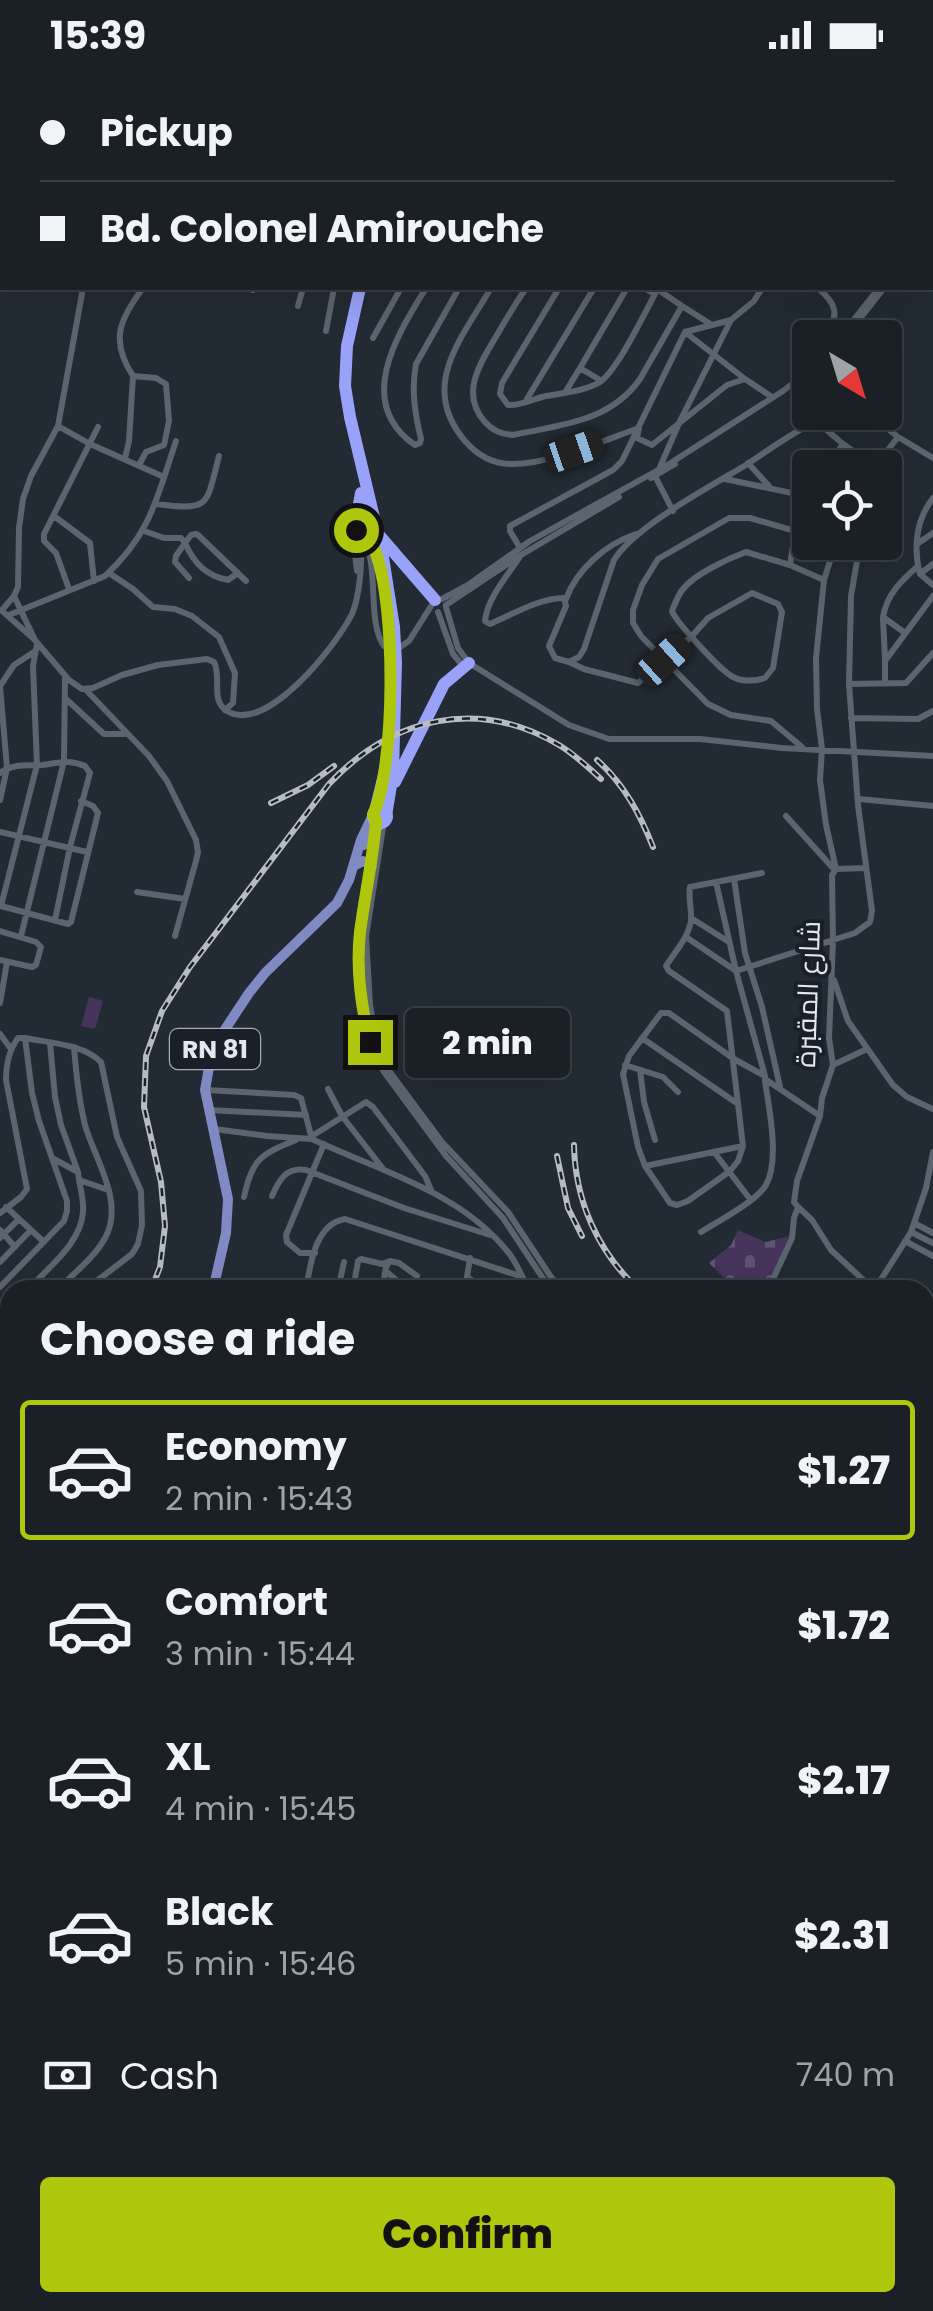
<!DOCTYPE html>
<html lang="en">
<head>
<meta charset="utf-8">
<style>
  :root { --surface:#1a2026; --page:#23282e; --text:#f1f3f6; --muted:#9fa3a7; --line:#383e43; --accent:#aec60b }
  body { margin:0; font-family:Poppins,Cairo,sans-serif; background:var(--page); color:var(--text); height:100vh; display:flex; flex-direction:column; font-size:38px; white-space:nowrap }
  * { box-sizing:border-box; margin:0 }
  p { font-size:32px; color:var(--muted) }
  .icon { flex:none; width:55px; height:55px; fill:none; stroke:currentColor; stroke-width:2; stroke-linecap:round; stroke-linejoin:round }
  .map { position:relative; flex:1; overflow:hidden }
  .sheet { position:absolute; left:0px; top:1210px; width:935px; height:1032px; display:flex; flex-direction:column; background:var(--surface); border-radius:30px 30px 0 0; box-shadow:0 10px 40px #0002,0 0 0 2px var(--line) }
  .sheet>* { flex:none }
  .top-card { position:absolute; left:0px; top:0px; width:935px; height:220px; box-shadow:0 10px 40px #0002,0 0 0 2px var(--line); display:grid; align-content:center; height:220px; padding:0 40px; background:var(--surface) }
  .needle { width:65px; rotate:142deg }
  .controls { position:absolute; left:792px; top:250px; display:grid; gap:20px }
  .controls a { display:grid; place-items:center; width:110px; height:110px; border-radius:10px; background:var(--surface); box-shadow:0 10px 40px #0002,0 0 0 2px var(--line); font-size:50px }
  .end { position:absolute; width:45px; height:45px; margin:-22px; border:12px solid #aec60b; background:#111; box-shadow:0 0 0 5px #111 }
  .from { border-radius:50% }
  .bubble { position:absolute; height:70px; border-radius:10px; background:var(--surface); box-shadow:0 10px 40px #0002,0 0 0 2px var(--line); font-size:32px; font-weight:800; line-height:70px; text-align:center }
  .car { position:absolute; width:30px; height:60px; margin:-30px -15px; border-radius:12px; box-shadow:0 0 8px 2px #0007; background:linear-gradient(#222 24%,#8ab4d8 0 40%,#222 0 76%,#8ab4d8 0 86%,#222 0) }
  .top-card b { display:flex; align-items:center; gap:35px; height:95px; font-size:38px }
  .top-card b+b { border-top:2px solid var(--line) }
  .top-card i { width:25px; height:25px; background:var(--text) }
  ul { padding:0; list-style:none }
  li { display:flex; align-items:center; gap:30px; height:140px; margin:0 20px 15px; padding:0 20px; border:5px solid transparent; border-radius:10px }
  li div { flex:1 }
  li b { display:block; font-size:38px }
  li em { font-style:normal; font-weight:800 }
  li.selected { border-color:var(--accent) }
  li>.icon { width:90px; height:90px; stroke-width:1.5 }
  h2 { padding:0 40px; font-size:45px; line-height:120px }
  .pay { display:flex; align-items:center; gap:25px; height:110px; padding:0 40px; font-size:38px }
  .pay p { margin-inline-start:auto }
  .button { display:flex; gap:20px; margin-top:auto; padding:20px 40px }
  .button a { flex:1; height:115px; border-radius:10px; background:var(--accent); color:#111; font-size:40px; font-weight:800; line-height:115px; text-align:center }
  .status { display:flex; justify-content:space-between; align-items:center; height:70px; padding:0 50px; background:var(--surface); direction:ltr }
  .status svg { height:28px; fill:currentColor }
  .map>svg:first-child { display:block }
</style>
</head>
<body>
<div class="status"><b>15:39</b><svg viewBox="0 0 49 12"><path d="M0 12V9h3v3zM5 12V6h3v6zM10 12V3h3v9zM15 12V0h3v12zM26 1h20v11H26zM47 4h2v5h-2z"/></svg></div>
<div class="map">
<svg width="933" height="2241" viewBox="0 0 933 2241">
  <defs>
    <pattern id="cemetery-stones" width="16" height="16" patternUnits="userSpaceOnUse" patternTransform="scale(2.5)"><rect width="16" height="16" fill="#46345a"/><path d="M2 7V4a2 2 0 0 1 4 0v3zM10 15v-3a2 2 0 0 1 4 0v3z" fill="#615172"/></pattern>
  </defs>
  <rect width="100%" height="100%" fill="#222a33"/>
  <path fill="url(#cemetery-stones)" d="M738,1160L766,1172L789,1166L766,1220H736L709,1193L731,1175Z"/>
  <path fill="#46345a" d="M89,927L103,931L95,959L81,956Z"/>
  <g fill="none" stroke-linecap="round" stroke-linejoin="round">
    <path stroke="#5c656f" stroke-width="6" d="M137,0L141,2
      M158,0L159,2
      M194,0L199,2
      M240,0L244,2
      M295,0L300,2
      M657,0L662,2
      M114,2L115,0
      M253,2L255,0
      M429,2V0
      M538,2V0
      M595,2L597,0
      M642,2L644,0
      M724,2L725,0
      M0,120L2,121
      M932,142L933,141
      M932,149L933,148
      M249,218L253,220L258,218
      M426,218C397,265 354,333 415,375L420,373L421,369C415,344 411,320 416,294L459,218
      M491,218C462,268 418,316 465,371C477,385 493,394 512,394C551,394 602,371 639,358L637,368L652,375L727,315L745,309
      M526,218C516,233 506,249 497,265C481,292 459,323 485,352C493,361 501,364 513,365C560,355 610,352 640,309L682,236L712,255
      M559,218L502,313L500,324L508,335C520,336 533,329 546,326C563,323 585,321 600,312C618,299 643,246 655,224L644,218
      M818,218C839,236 837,243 828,268
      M660,221L682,236
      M298,236L303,218
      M326,261L334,218
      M685,262L745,309L772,327
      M373,268L401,218
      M839,268L879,218
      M845,268L884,218
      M600,310L580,298L627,218
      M566,321L580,298
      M527,329L594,218
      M867,342L898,367L874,398
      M58,356L90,374L164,407
      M898,367L933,388
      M843,374L876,397
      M125,388L129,371L133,306
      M748,393L769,416
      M139,395L146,382L164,375L169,351L166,314L156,308L133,306C110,271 119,250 143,218
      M660,397L680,351L731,250L754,231L762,218
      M885,405L895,413V418L885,436
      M655,406L673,441
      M651,408L675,394
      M725,409L806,426
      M933,428C916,450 913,478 920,504L933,515
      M156,434C211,441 206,436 219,386
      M54,446L90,473L94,511
      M350 468a8 8 0 1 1 16 0a8 8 0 1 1-16 0Z
      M144,461L164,468H181L185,473L176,486L175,492L189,508
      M795,461L750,448H729L658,489L642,515L633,540V553L641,566L708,634L731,645L771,651L802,677
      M365,471C379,501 367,552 384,576L397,579L409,571L433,533
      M917,474L933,463
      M354,475L357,501
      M520,478L510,461V456L613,400L622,391L685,262L731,250
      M521,485C509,504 487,528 485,551L490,554C513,544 540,528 564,528L566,536L549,576L555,588L569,592L579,587L584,579L614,490C634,457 711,416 746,395C767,381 789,365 812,353L822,356L843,374L826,398
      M790,495C794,470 797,442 810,421
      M109,503L133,519L153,537L175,539L192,546L219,567L235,603L233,633L225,640
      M238,503L228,510C206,506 194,493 185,473L191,465L196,464L198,465L246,511
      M920,504L933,494
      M69,519L56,483L44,471V464L98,357
      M14,526L34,568
      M442,529L468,515L530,471L669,394L783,321L810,300
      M566,529C577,499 606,474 636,464
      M446,535L521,485L619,427
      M446,537L458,578L469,593L569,655L609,669H700L782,678L933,686
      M1,540L34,569L69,610L82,619L93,618L122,605L158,595L207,589L214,592C222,607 210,631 227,641C267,665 337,574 352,544C359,528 363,492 360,475
      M2,540L14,526L18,517L19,458L23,429L31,406L58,356L83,218
      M438,542L453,584L463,596
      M9,545L105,506C151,464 157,427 176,371
      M883,548L885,590
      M905,563L883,547C887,524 901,511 918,496
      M569,592L584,599L638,613L692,566L708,548L752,523L778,534L782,542L773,598L765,608C755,611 743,612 733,607C721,601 676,552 672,541C675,533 678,525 683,519C695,504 727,489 746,482L790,495L824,510
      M885,613V591L933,526
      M849,614L906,613L933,583
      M87,621L149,686L167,711L196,770L198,782L196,791L175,866
      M66,629L104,664H125
      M851,648L918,649L933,641
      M0,703C14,693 26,696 42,695C58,693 69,689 85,696L90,703L70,777L55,850
      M859,729L933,736
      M0,730L7,698L0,616L14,595L34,582
      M786,746L832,797L836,799L865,798
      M384,751L366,866L370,935L377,974L390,1002L442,1072L508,1142L553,1210L562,1212L559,1220
      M0,762L87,782
      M375,762L372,796L360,865L363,938L374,982L384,1002L446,1086L503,1148L548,1216H555L554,1220
      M762,803L716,812L736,901L765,1006
      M734,809L745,883L762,937L780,1017
      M716,812L690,817C688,828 692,840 691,851C688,868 675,882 666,896L669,901L727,941L743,1076L738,1091L730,1101L688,1131L677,1135L670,1133L645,1096L638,1077L623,1004L629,986L661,943H669L734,989L765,1006V1009L820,1046
      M137,822L185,829
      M1,836L37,695L33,596L37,574
      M1,836L68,854L71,852L98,743L93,736L81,731
      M691,848L729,872
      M0,861L36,872L41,877L36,895L32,897L0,890
      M21,866L64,691L65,608
      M686,867L736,901L855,863L870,852L872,841L858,735L849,614L851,526L857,491L867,472
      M834,910L848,951L893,1015L907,1027L933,1039
      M0,933L7,892
      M0,964L11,979
      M642,968L735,1032
      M50,973L55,1027L61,1055L78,1102
      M625,995L663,1007L678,1022
      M833,995L867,979
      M640,1000L644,1032L655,1070
      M328,1019L342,1046L384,1100
      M206,1020L294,1025L301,1028L312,1069C381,1102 463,1122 511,1186C518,1196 523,1209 529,1220
      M208,1040L306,1045
      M214,1059L267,1066L312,1069
      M312,1066L366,1032L373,1037L425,1106L432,1122
      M714,1082L750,1129
      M933,1082L926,1118L911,1162L933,1173
      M52,1088L78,1102L79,1110L108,1120
      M645,1096L743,1076
      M272,1126C279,1110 286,1097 306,1100L404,1138L490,1165
      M244,1127C252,1089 261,1084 296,1070
      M6,1137L44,1172
      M798,1137L812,1150L831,1180L872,1218
      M0,1143L21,1127L27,1119L6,1010C6,995 9,980 18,968H25C50,973 83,974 101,992L117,1067L141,1121L142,1155L138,1174L132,1184L85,1220
      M914,1153L933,1163
      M0,1160L15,1177
      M701,1162C717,1152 757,1131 766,1115C780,1090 769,1038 765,1011
      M0,1168L19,1149
      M905,1171L933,1186
      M315,1183H300L287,1172L286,1165L324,1074
      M470,1188L467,1207L486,1220
      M390,1191L399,1193L417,1206
      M0,1192L31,1160
      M387,1202L408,1220
      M0,1217L64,1151L67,1141V1131L39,1051L32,1023L25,968
      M872,1219L882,1208L911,1162
      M28,1220C47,1198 81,1174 83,1142C84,1132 81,1120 79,1110
      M57,1220C73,1204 95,1187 105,1168C125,1132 95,1090 85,1055C79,1030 76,1003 74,977
      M306,1220C310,1195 315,1154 345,1149L520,1206
      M338,1220L344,1192
      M353,1220L358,1191L361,1189L382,1194L390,1191L386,1197L382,1220
      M768,1220L792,1168L794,1148L798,1137L794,1132L797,1111L820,1046L822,1028L833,995L829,968L833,871L832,805L836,799L826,755L820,710L822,679L817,639L816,588L824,510L836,472
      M899,1220L903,1213
      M925,1241L933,1229
      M9,1274L1,1270C1,1259 3,1249 10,1240
      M0,1292L9,1273
      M0,1333L10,1327
      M925,1380L928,1377L933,1301
      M925,1401L933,1407
      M925,1557L933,1559
      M925,1616L933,1588
      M925,1626L933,1628
      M925,1650L933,1653
      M925,1700L933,1670
      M0,1729L10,1734
      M925,1734L933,1736
      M0,1779L10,1781
      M925,1803L933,1775
      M0,1836L10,1832
      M925,1858L933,1860
      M0,1878L10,1904
      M925,1897L933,1899
      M0,1922L10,1938
      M926,1930L933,1914
      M0,1952L10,1944
      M925,1959L933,1962
      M925,2001H933
      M0,2023L5,2017L10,2019
      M925,2043L928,2040H933
      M925,2087L933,2094
      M0,2118L10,2117
      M925,2124L933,2122
      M925,2136L933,2145
      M0,2155L10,2156
      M925,2180L933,2157
      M925,2181L933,2196
      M0,2184H10
      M345,2232L349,2241
      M361,2232L368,2241
      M404,2232L416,2241
      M443,2232L454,2241
      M455,2232L465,2241
      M647,2232L651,2241
      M726,2232L731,2241
      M825,2232L829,2241
      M868,2232L870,2241
      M896,2232L901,2241
      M925,2232L929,2241
      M86,2241L93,2232
      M180,2241L192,2232
      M225,2241L235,2232
      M268,2241L277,2232
      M312,2241L323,2232
      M572,2241L573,2232
      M615,2241V2232
      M674,2241L686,2232
      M741,2241L745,2232"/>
    <path stroke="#808ac2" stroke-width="10" d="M364,775L382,752
      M354,796L363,791L372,796
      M213,1220L226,1163L228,1129L205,1020L211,986L222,964L249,923L265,903L337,833L349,810L361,770L373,745
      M0,1564L10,1543
      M925,1818L933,1820
      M532,2241L534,2232"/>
    <path stroke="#98a2f9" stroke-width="12" d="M909,0L911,2
      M395,2V0
      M932,21L933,22
      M932,32L933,33
      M360,218L347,276L345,316L350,347L382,481L394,557L396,592L393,703L386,746
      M354,462L361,423
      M378,464L435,530
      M395,712L444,614L469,593
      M373 746a7 7 0 1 1 14 0a7 7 0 1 1-14 0Z
      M375,741L386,697"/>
    <g stroke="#b7bcc3" stroke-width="6">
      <path id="rail" d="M597,690C624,714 640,744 653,777
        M271,733L308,715L334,696
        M574,1075C575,1131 598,1182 639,1220
        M557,1086L568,1138L582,1166
        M151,1220L160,1197L165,1156L161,1112L144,1037L146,986L162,941L190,897L329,714C392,647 478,627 559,675C574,684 588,697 601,709
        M0,1458L10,1447
        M925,1458L933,1465"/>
    </g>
    <use href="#rail" stroke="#192029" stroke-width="2.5" stroke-dasharray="8" stroke-linecap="butt"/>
  </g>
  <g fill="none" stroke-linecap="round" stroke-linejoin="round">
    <path stroke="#aec60b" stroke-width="12" d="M356,460L363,462C366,470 373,474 375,481C396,533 396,695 373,745L376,751C373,789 365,824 360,862C356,897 361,938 370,972"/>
  </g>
  <g text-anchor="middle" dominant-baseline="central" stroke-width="8" stroke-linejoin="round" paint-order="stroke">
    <rect fill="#192029" stroke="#a6acb3" stroke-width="2.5" x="170" y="959" width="90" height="40" rx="8"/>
    <g font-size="25" font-weight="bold" fill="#e3e8ee">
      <text x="215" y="979">RN 81</text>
    </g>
    <g font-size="28" fill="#e3e8ee" stroke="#192029">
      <text transform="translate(808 924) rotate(-88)">شارع المقبرة</text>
    </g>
  </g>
</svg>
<div class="controls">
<a><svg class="needle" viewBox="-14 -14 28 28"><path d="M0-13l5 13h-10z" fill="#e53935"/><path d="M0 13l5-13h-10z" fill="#9fa3a7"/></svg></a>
<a><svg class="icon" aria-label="locate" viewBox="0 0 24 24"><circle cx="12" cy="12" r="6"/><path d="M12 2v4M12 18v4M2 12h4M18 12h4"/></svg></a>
</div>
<i class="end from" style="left:356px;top:460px"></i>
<i class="end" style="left:370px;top:972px"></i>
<div class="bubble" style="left:405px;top:938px;width:165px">2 min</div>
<i class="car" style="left:574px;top:381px;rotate:71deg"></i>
<i class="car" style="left:664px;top:590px;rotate:48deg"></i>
<div class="top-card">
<b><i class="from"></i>Pickup</b>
<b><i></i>Bd. Colonel Amirouche</b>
</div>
<section class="sheet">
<h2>Choose a ride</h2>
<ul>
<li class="selected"><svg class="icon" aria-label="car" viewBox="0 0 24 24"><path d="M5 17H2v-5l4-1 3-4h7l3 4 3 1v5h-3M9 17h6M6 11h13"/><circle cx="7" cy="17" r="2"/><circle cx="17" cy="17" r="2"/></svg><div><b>Economy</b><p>2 min · 15:43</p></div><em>$1.27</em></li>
<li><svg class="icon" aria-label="car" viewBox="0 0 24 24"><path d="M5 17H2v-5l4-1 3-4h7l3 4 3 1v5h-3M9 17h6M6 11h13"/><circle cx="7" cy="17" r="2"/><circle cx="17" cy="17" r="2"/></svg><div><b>Comfort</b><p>3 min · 15:44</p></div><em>$1.72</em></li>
<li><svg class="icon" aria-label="car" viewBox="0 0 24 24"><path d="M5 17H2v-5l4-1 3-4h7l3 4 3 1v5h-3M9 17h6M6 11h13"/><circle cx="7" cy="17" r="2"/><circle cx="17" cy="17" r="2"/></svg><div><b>XL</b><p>4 min · 15:45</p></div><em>$2.17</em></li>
<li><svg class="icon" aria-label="car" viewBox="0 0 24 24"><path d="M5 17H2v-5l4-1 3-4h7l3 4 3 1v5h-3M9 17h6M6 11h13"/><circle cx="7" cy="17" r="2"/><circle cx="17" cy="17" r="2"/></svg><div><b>Black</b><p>5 min · 15:46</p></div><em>$2.31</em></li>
</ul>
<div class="pay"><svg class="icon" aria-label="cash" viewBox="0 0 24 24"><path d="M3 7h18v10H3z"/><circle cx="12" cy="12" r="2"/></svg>Cash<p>740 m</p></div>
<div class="button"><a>Confirm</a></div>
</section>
</div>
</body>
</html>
